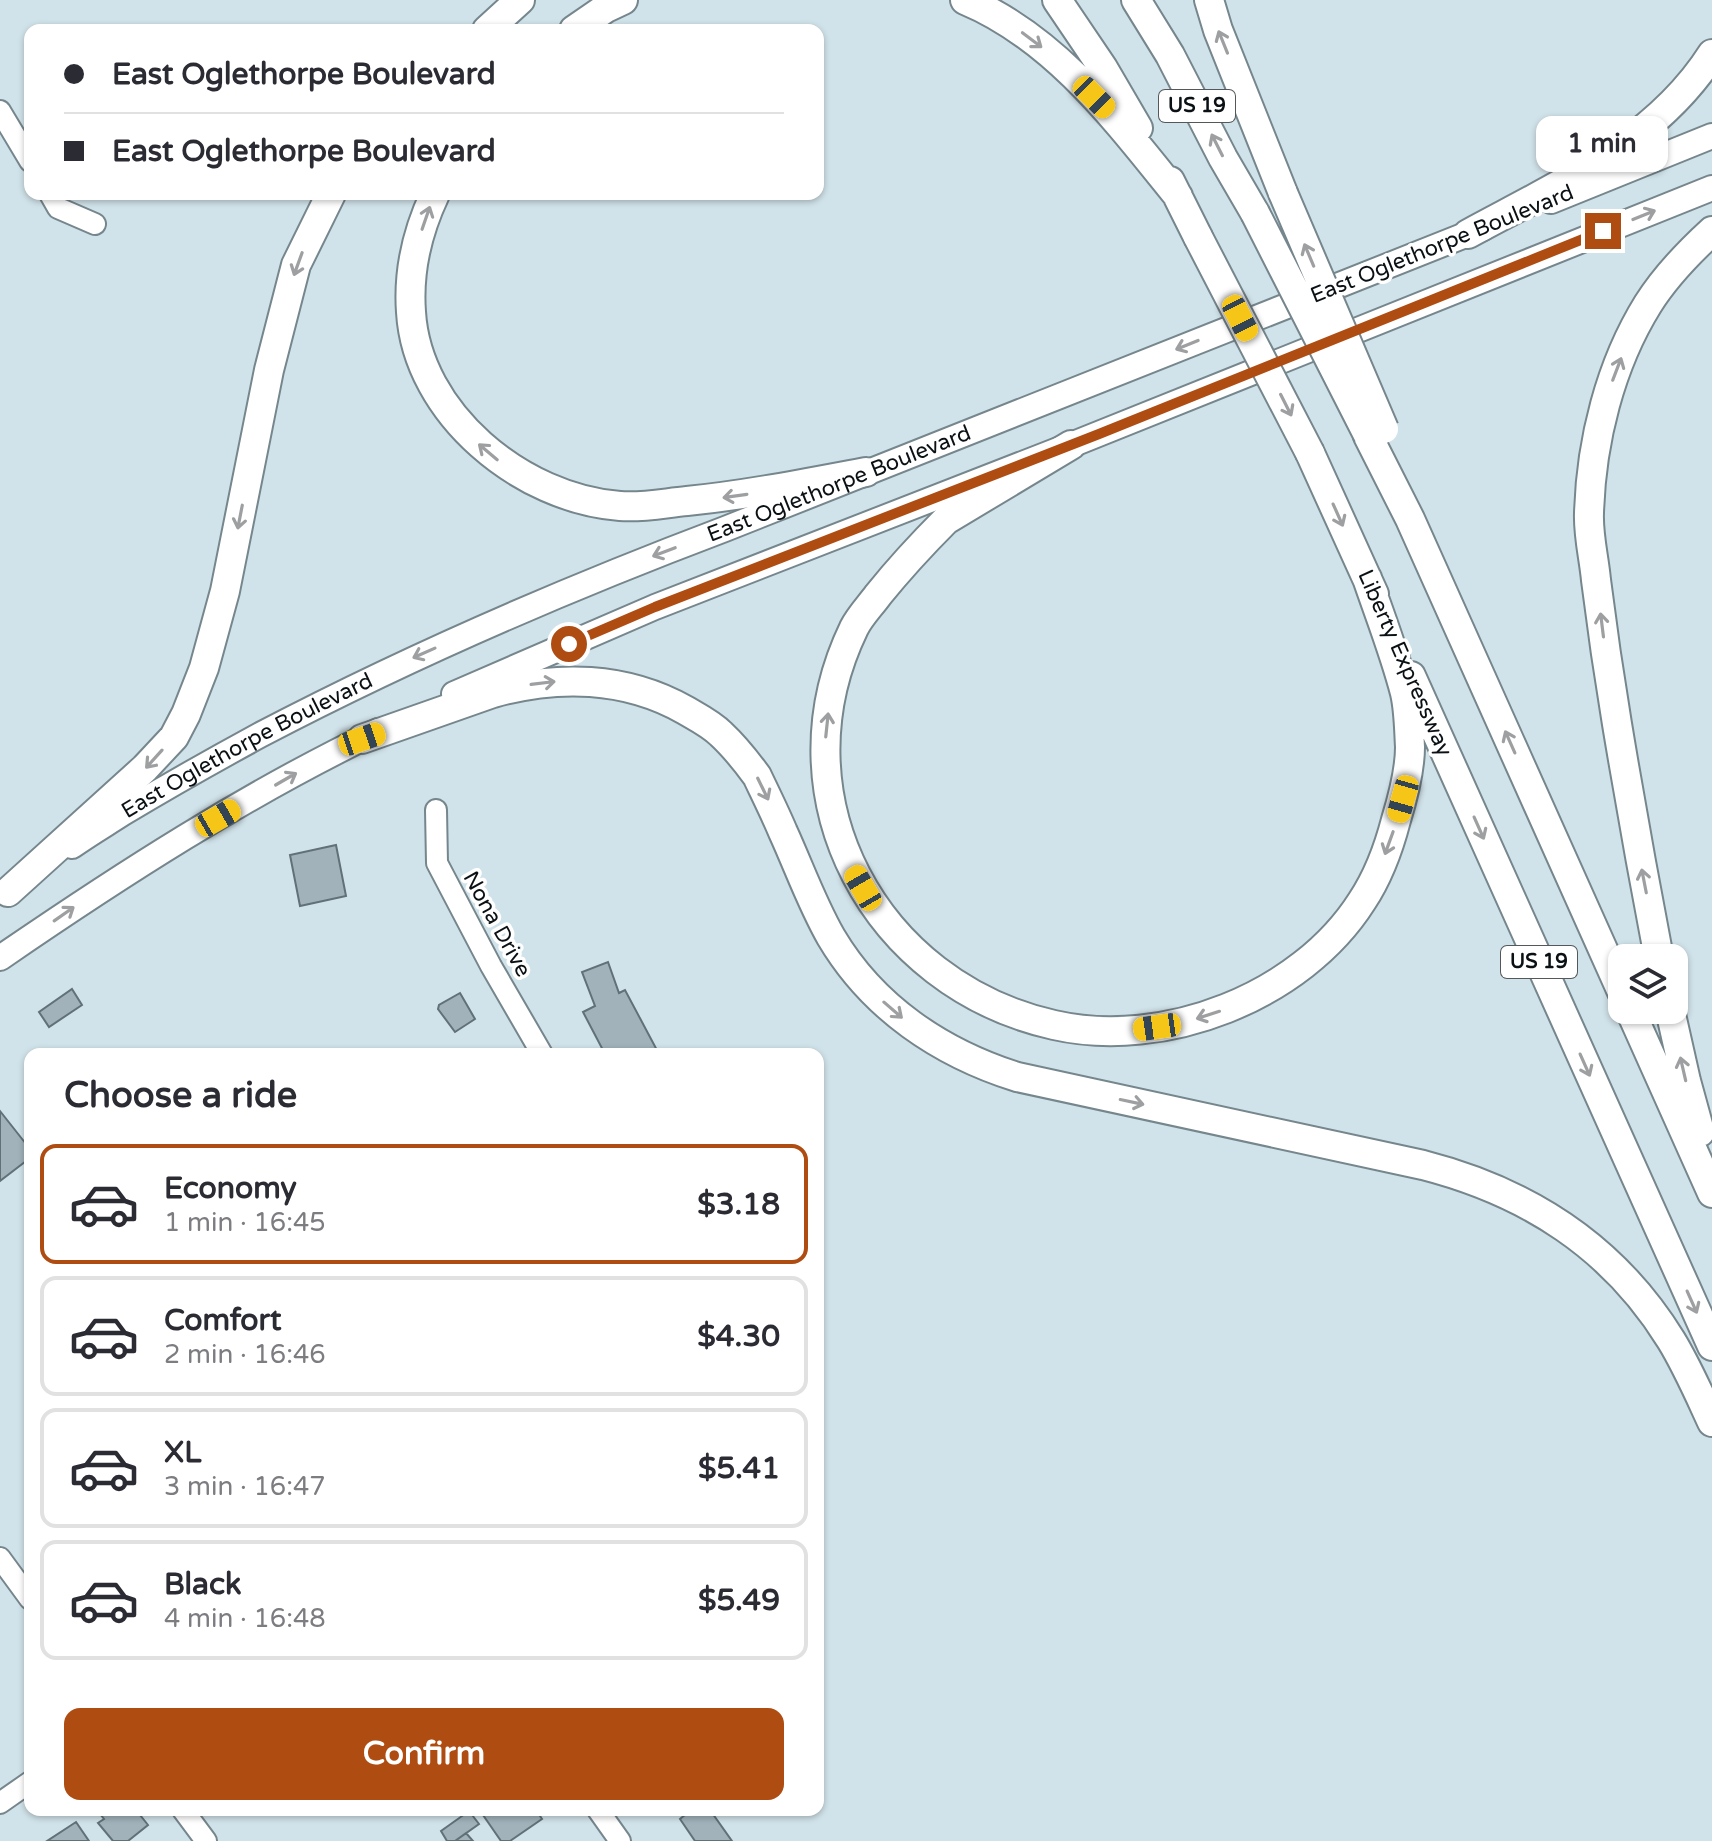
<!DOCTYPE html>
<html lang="en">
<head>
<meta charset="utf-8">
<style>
  :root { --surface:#fff; --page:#f2f2f3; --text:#2b2b33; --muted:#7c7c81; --line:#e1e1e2; --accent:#af4c12 }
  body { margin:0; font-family:"Varela Round",sans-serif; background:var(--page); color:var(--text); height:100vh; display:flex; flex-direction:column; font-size:30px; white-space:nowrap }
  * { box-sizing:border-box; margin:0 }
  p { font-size:26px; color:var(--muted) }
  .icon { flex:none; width:44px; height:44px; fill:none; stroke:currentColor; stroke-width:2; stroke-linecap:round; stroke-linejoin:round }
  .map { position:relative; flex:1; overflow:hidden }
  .drawer { position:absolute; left:24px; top:1048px; width:800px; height:768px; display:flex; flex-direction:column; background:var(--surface); border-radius:16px; box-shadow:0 2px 6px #0004 }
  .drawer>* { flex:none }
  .hud { position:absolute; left:24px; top:24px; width:800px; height:176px; border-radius:16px; box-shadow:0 2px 6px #0004; display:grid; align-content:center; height:176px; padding:0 40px; background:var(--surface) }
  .fabs { position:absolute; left:1608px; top:944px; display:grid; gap:16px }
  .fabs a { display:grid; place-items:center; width:80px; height:80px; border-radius:16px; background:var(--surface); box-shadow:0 2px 6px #0004; font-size:40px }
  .end { position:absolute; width:36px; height:36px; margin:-18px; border:10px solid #af4c12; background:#fff; box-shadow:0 0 0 4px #fff }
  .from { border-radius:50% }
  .bubble { position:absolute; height:56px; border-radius:16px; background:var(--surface); box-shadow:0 2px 6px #0004; font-size:26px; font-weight:700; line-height:56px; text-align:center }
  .car { position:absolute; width:24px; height:48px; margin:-24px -12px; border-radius:10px; box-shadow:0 0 6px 2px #0007; background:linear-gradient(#f5c518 24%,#345 0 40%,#f5c518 0 76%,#345 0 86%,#f5c518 0) }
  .hud b { display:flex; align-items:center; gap:28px; height:76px; font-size:30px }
  .hud b+b { border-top:2px solid var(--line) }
  .hud i { width:20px; height:20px; background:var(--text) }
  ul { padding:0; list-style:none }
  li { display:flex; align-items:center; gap:24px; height:120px; margin:0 16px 12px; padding:0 24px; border:4px solid var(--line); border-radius:16px }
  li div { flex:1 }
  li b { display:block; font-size:30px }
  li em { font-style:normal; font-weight:700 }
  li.active { border-color:var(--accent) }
  li>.icon { width:72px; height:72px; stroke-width:1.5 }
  h2 { padding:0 40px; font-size:36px; line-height:96px }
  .primary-button { display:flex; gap:16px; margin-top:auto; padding:16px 40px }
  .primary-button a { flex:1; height:92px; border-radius:16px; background:var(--accent); color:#fff; font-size:32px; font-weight:700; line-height:92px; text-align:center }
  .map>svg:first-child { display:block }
</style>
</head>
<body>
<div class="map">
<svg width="1712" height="1841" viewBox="0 0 1712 1841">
  <rect width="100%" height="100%" fill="#d1e3ea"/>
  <path fill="#a1b2ba" stroke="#617177" stroke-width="2" d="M336,845L346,896L300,906L290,855Z
    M608,962L619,993L625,990L659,1054H605L583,1012L595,1006L582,972Z
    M72,989L82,1005L49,1027L39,1012Z
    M460,993L475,1019L455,1032L438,1009L439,1005Z
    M0,1111L30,1149V1158L0,1181Z
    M97,1810H136L148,1825L128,1841H113L98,1823L104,1819Z
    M490,1810H536L542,1819L510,1841H501L483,1815Z
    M691,1810H710L732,1841H695L680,1819Z
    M469,1811L479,1824L455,1841H447L441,1831Z
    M76,1822L89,1841H47Z
    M466,1833L473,1841H455Z"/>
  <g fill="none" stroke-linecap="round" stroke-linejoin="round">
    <g stroke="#76868d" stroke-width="24">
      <path id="minor" d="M0,111L30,161
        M50,194L58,208L95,224
        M436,810L437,863L491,966L542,1054
        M0,1558L30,1599
        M0,1803L30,1782
        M183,1810L206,1841
        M598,1810L620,1841"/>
    </g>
    <g stroke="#76868d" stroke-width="28">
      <g id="major">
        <path d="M1551,201L1712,136"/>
        <path d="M454,694L655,607L1071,445L1712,188"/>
        <path id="s1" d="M72,846C89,834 106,824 123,813C168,786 214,760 260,735C411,656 566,589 725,529L1483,228"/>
        <path d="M0,958C121,875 245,795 378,731"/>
      </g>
    </g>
    <g stroke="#76868d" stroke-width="32">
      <path id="highway" d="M965,0C1056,38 1118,122 1178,196
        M1057,0L1103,68L1138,128
        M1136,0L1170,55L1223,158L1255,213
        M1209,0L1218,30L1283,193
        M487,30L520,0
        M574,30L606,8L623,0
        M1170,181L1198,237
        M435,194C418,230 408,271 411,312C417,414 522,499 620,506C642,508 665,503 687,501C747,495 807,483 866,472
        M1468,234C1556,186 1656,142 1712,54
        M1368,436L1410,519L1622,992
        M1071,445L946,520C922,544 899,569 878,595C870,606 860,616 854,628C772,797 875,985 1054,1025C1164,1050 1301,997 1362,901C1378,877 1389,847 1396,820C1403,797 1410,771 1410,747C1409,730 1409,710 1405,693C1395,654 1380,616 1367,578
        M1310,453L1374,594
        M1411,676L1712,1346
        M362,739L493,693C557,675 625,676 685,710C697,717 711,724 721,734C735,747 746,761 757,776C766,795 775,813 783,832C799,867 812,904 831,937C873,1008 941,1053 1017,1077L1423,1165C1528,1192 1613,1246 1671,1340C1687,1366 1699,1394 1712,1422
        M8,892L145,768L174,737L186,714L204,668L225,591L269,370L296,265L331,194
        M1659,958C1644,880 1630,802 1617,724C1609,676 1602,628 1596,580C1594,558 1588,535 1589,513C1591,442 1610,365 1648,304C1665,277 1688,253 1712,231
        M1630,1010L1712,1193
        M1670,1010L1686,1081L1700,1132"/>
    </g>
    <use href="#minor" stroke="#fff" stroke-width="20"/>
    <use href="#major" stroke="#fff" stroke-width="24"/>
    <use href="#highway" stroke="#fff" stroke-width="28"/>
    <g stroke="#76868d" stroke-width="32" stroke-linecap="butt">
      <path id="highway-bridge" d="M1283,193L1384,429
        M1255,213L1368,435
        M1198,237L1310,453"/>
    </g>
    <use href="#highway-bridge" stroke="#fff" stroke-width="28"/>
  </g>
  <defs><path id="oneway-shaft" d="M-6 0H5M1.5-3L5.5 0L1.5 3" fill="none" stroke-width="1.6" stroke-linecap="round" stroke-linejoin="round" transform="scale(2)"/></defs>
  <g stroke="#9d9fa1">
    <use href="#oneway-shaft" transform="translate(1032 40) rotate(37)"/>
    <use href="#oneway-shaft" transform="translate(1223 42) rotate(-112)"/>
    <use href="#oneway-shaft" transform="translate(1217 145) rotate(-117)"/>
    <use href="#oneway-shaft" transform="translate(1644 215) rotate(-22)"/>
    <use href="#oneway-shaft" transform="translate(426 218) rotate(-71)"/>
    <use href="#oneway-shaft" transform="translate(1309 255) rotate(-113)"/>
    <use href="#oneway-shaft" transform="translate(298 264) rotate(110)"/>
    <use href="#oneway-shaft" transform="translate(1187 345) rotate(158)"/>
    <use href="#oneway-shaft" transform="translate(1617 369) rotate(-69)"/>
    <use href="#oneway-shaft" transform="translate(1286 405) rotate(63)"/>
    <use href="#oneway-shaft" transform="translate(488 452) rotate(-140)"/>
    <use href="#oneway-shaft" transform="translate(735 496) rotate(172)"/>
    <use href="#oneway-shaft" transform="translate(1338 515) rotate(66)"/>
    <use href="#oneway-shaft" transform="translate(240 517) rotate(101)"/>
    <use href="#oneway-shaft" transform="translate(664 552) rotate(159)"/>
    <use href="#oneway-shaft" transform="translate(1602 625) rotate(-97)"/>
    <use href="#oneway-shaft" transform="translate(424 653) rotate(156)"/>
    <use href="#oneway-shaft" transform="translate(543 683) rotate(-7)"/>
    <use href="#oneway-shaft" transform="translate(827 725) rotate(-84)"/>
    <use href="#oneway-shaft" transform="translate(1510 742) rotate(-114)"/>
    <use href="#oneway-shaft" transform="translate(154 759) rotate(132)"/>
    <use href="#oneway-shaft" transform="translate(286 779) rotate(-30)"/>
    <use href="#oneway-shaft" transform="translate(763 789) rotate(64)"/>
    <use href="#oneway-shaft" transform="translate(1479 828) rotate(66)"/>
    <use href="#oneway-shaft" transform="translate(1389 843) rotate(110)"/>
    <use href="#oneway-shaft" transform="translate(1644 881) rotate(-101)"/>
    <use href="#oneway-shaft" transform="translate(64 914) rotate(-35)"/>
    <use href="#oneway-shaft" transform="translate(893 1010) rotate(41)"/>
    <use href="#oneway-shaft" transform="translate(1208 1015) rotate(162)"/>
    <use href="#oneway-shaft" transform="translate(1585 1065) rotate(66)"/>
    <use href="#oneway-shaft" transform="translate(1683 1069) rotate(-103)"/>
    <use href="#oneway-shaft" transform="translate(1132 1102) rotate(12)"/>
    <use href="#oneway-shaft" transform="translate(1692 1302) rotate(66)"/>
  </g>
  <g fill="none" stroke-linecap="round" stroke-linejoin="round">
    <path stroke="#af4c12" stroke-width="10" d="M569,644L655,607L1099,434L1603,231"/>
  </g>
  <g text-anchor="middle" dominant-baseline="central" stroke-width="7" stroke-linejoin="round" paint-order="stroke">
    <g fill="#fff" stroke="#54585a" stroke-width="2">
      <rect x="1159" y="90" width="76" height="32" rx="6"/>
      <rect x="1501" y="946" width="76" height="32" rx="6"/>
    </g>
    <g font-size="20" font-weight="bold" fill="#0a1013">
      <text x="1197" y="106">US 19</text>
      <text x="1539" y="962">US 19</text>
    </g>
    <g font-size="22" fill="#0a1013" stroke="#fff">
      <text transform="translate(1442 244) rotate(-22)">East Oglethorpe Boulevard</text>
      <text stroke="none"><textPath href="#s1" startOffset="850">East Oglethorpe Boulevard</textPath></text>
      <text transform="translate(1405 663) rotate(66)">Liberty Expressway</text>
      <text stroke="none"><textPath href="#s1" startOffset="202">East Oglethorpe Boulevard</textPath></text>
      <text transform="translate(497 924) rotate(61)">Nona Drive</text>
    </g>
  </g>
</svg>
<div class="fabs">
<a><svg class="icon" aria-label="layers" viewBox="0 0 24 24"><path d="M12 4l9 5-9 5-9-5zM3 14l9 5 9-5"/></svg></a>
</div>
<i class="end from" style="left:569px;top:644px"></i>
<i class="end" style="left:1603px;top:231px"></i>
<div class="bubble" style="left:1536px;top:116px;width:132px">1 min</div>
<i class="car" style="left:1094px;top:97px;rotate:135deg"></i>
<i class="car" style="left:1240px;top:318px;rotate:153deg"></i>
<i class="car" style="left:362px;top:739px;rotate:71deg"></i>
<i class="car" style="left:1403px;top:799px;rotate:196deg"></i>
<i class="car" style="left:218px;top:818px;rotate:60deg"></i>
<i class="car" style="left:863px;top:888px;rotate:330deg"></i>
<i class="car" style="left:1157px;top:1027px;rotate:262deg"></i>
<div class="hud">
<b><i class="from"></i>East Oglethorpe Boulevard</b>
<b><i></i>East Oglethorpe Boulevard</b>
</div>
<section class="drawer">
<h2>Choose a ride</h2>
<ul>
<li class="active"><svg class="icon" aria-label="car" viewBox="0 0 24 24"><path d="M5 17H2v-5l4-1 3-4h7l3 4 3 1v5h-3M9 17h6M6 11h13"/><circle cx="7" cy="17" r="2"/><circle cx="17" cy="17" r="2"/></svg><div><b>Economy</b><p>1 min · 16:45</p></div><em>$3.18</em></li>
<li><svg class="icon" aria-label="car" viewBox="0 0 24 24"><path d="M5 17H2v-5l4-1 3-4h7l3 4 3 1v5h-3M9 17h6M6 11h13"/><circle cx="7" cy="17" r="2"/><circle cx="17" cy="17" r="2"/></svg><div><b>Comfort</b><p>2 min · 16:46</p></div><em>$4.30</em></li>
<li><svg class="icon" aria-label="car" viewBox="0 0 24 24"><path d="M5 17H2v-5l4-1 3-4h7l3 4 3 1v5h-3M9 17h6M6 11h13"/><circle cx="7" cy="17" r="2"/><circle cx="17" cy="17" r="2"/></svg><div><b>XL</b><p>3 min · 16:47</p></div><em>$5.41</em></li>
<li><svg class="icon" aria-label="car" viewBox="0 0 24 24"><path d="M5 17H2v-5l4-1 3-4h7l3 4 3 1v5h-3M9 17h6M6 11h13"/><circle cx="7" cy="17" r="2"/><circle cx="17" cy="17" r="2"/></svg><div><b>Black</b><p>4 min · 16:48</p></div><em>$5.49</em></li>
</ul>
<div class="primary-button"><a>Confirm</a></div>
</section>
</div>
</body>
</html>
